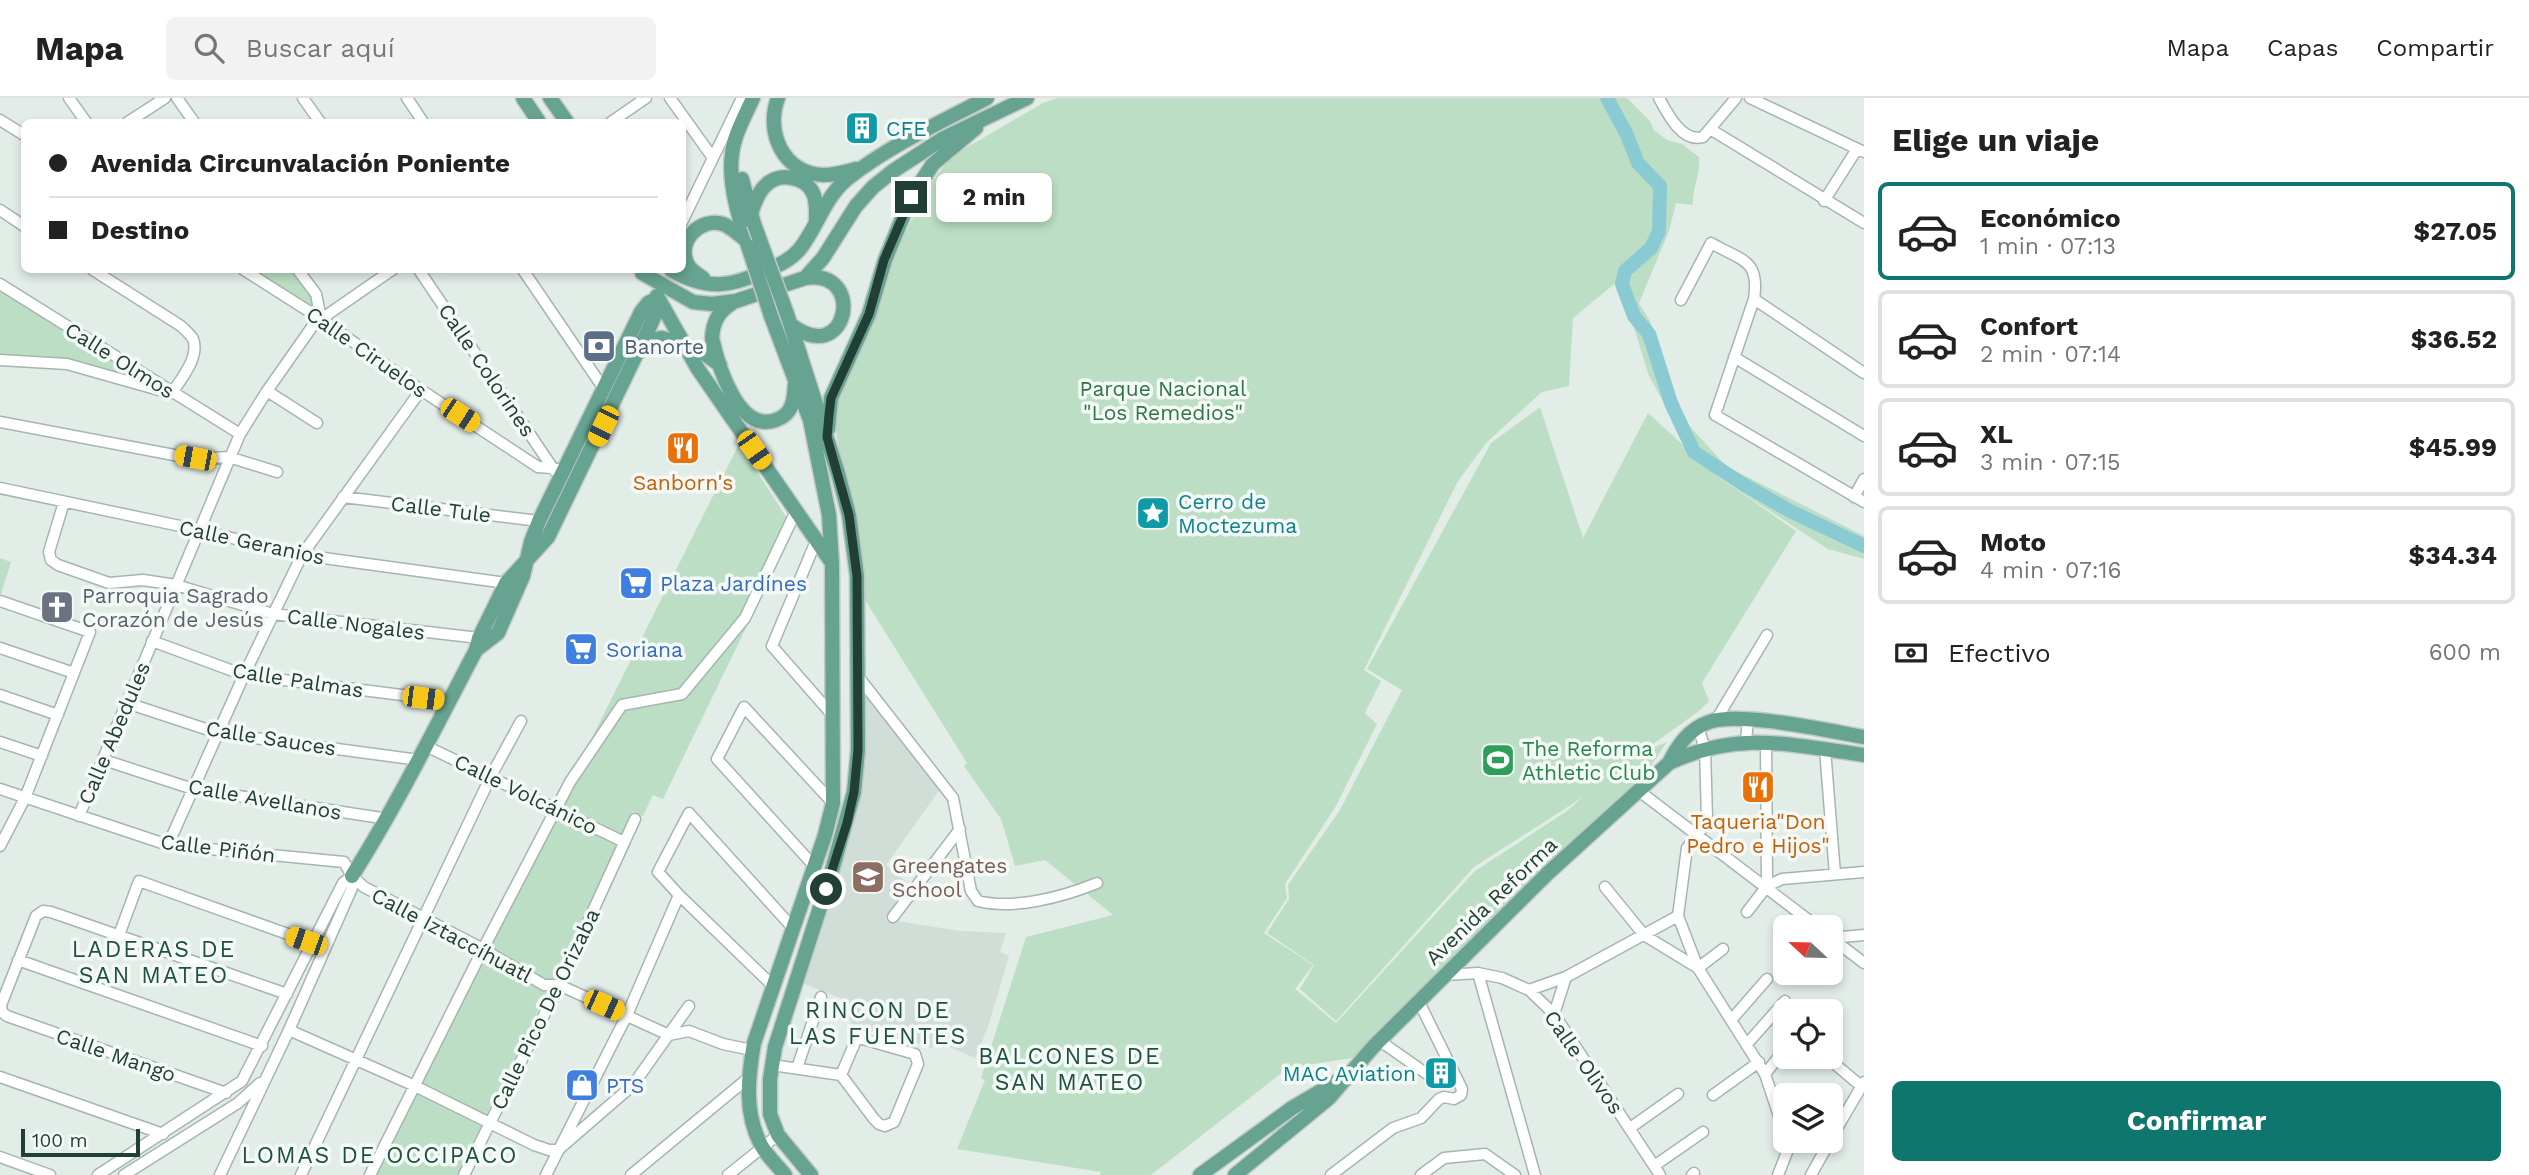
<!DOCTYPE html>
<html lang="es">
<head>
<meta charset="utf-8">
<style>
  :root { --surface:#fff; --page:#f2f2f2; --text:#222; --muted:#767676; --line:#e0e0e0; --accent:#0f766e }
  body { margin:0; font-family:"Work Sans",sans-serif; background:var(--page); color:var(--text); height:100vh; display:flex; flex-direction:column; font-size:26px; white-space:nowrap }
  * { box-sizing:border-box; margin:0 }
  p { font-size:23px; color:var(--muted) }
  .icon { flex:none; width:38px; height:38px; fill:none; stroke:currentColor; stroke-width:2; stroke-linecap:round; stroke-linejoin:round }
  .map { position:relative; flex:1; overflow:hidden }
  .drawer { display:flex; flex-direction:column; background:var(--surface); width:665px }
  .drawer>* { flex:none }
  .top-card { position:absolute; left:21px; top:21px; width:665px; height:154px; border-radius:10px; box-shadow:0 4px 10px #0003; display:grid; align-content:center; height:154px; padding:0 28px; background:var(--surface) }
  .needle { width:46px; rotate:292deg }
  .tools { position:absolute; left:1773px; top:817px; display:grid; gap:14px }
  .tools a { display:grid; place-items:center; width:70px; height:70px; border-radius:10px; background:var(--surface); box-shadow:0 4px 10px #0003; font-size:35px }
  .scale { position:absolute; left:21px; bottom:18px; width:119px; box-sizing:border-box; padding-left:7px; border:4px solid #223f36; border-top:0; font-size:19px; line-height:24px; white-space:nowrap; color:#223f36; -webkit-text-stroke:5px #f4f9f6; paint-order:stroke }
  .end { position:absolute; width:32px; height:32px; margin:-16px; border:9px solid #223f36; background:#fff; box-shadow:0 0 0 4px #fff }
  .from { border-radius:50% }
  .bubble { position:absolute; height:49px; border-radius:10px; background:var(--surface); box-shadow:0 4px 10px #0003; font-size:23px; font-weight:700; line-height:49px; text-align:center }
  .car { position:absolute; width:21px; height:42px; margin:-21px -10px; border-radius:9px; box-shadow:0 0 5px 2px #0007; background:linear-gradient(#f5c518 24%,#345 0 40%,#f5c518 0 76%,#345 0 86%,#f5c518 0) }
  .top-card b { display:flex; align-items:center; gap:24px; height:66px; font-size:26px }
  .top-card b+b { border-top:2px solid var(--line) }
  .top-card i { width:18px; height:18px; background:var(--text) }
  ul { padding:0; list-style:none }
  li { display:flex; align-items:center; gap:21px; height:98px; margin:0 14px 10px; padding:0 14px; border:4px solid var(--line); border-radius:10px }
  li div { flex:1 }
  li b { display:block; font-size:26px }
  li em { font-style:normal; font-weight:700 }
  li.active { border-color:var(--accent) }
  li>.icon { width:63px; height:63px; stroke-width:1.5 }
  h2 { padding:0 28px; font-size:32px; line-height:84px }
  .pay { display:flex; align-items:center; gap:18px; height:77px; padding:0 28px; font-size:26px }
  .pay p { margin-inline-start:auto }
  .primary-button { display:flex; gap:14px; margin-top:auto; padding:14px 28px }
  .primary-button a { flex:1; height:80px; border-radius:10px; background:var(--accent); color:#fff; font-size:28px; font-weight:700; line-height:80px; text-align:center }
  header { display:flex; align-items:center; gap:42px; box-sizing:border-box; height:98px; padding:0 35px; background:var(--surface); border-bottom:2px solid var(--line) }
  header strong { font-size:33px }
  nav { display:flex; gap:38px; margin-inline-start:auto; font-size:24px }
  .search { width:490px; height:63px; background:var(--page); display:flex; align-items:center; gap:18px; box-sizing:border-box; padding:0 24px; border-radius:10px; color:var(--muted); font-size:26px }
  main { display:flex; flex:1; min-height:0 }
  .map>svg:first-child { display:block }
</style>
</head>
<body>
<header>
<strong>Mapa</strong>
<div class="search"><svg class="icon" aria-label="search" viewBox="0 0 24 24"><circle cx="10" cy="10" r="6"/><path d="M15 15l6 6"/></svg>Buscar aquí</div>
<nav><a>Mapa</a><a>Capas</a><a>Compartir</a></nav>
</header>
<main>
<div class="map">
<svg width="1864" height="1077" viewBox="0 0 1864 1077">
  <rect width="100%" height="100%" fill="#e3ede8"/>
  <path fill="#d1ddd7" d="M869,597L940,691L886,767L909,786L885,821L960,833L1006,835L1000,854L1009,858L988,929L975,960L940,945L931,950L918,945L916,948L852,927L846,914L838,911L841,900L799,884L853,726L861,679L862,601Z"/>
  <path fill="#bcdec4" d="M1058,0H1627L1650,23L1654,32L1667,42L1682,46L1699,59C1701,77 1692,89 1693,107L1676,105L1669,133L1639,205L1650,223L1659,254L1685,323L1726,368L1864,438V461L1828,451L1741,394L1689,351L1649,278L1635,233L1624,208L1623,179L1573,220L1569,288L1542,294L1487,344L1458,383L1364,572L1381,583L1365,615L1377,626L1336,708L1285,786L1287,800L1264,835L1313,867L1295,891L1336,925L1475,773L1567,713L1583,699L1474,769L1336,923L1300,891L1314,867L1267,835L1289,801L1288,787L1340,712L1402,592L1367,571L1491,345L1540,309L1583,440L1648,315L1716,377L1796,433L1702,585L1709,603L1699,613L1642,654L1667,644L1640,684L1358,959L1288,970L1151,1077H1100L1101,1074L957,1051L985,982L981,980L1026,839L1113,817L1045,762L1015,768L1001,721L964,668L967,665L865,502L834,323L836,299L905,135L930,86L952,58L1043,5Z
    M253,172H295L313,197L316,213Z
    M0,193L155,288L0,259Z
    M739,346L794,431L663,701L653,697L643,718L633,713L561,866L457,1077H373Z
    M0,460L11,464L1,496H0Z"/>
  <g fill="none" stroke-linecap="round" stroke-linejoin="round">
    <path stroke="#8acbd3" stroke-width="14" d="M1607,0L1626,35L1638,65L1660,88L1659,133L1651,150L1625,173L1622,186L1634,218L1649,236L1671,305L1694,354L1741,385L1790,413L1864,448"/>
    <g stroke="#a5b5af" stroke-width="13">
      <path id="minor" d="M69,0L86,24
        M177,0L194,24
        M303,0L320,24
        M407,0L423,24
        M670,0L713,60
        M1659,0C1667,15 1682,45 1703,39L1736,0
        M1750,0L1864,54
        M0,22L24,37
        M128,24L165,0
        M611,24L646,0
        M1710,31L1864,125
        M1824,103L1857,51
        M0,112L24,128
        M682,124L742,0
        M93,172L181,228C185,232 191,237 193,241C200,259 181,281 172,295
        M244,172L321,221L421,292L538,369L564,371
        M298,172L316,196L321,221
        M419,172L554,372
        M523,172L604,291
        M0,186L240,336
        M1754,201L1864,275
        M1681,202L1711,145C1742,163 1760,161 1754,201L1715,317L1864,404
        M1734,259L1864,338
        M0,262L67,266L159,292
        M267,293L317,325
        M0,324L195,361L229,359L277,374
        M0,390L199,432L302,457L506,485
        M343,399L539,423
        M1854,399L1864,381
        M64,404L49,454L51,462L58,467L109,485L143,482L176,487L273,516L479,540L483,543
        M816,443L772,548L834,619
        M0,503L90,534L25,700L0,748
        M152,543L244,577L449,603
        M0,550L74,575
        M857,577L953,700L971,793L978,803C1014,812 1063,799 1097,785
        M0,597L58,617
        M127,605L218,635L419,662
        M1716,622L1767,537
        M1698,629L1705,651L1707,720L1703,729L1687,750L1678,818L1698,870L1765,976L1785,1036
        M1746,643L1748,622
        M1766,643L1767,788
        M0,644L42,658
        M426,648L624,744
        M1825,651L1835,776
        M104,662L193,691L388,721
        M0,691L168,747L344,764L352,778L364,789L483,851L544,887H559L669,937L689,933L723,946L752,952
        M1639,693L1819,830
        M79,718L240,336L267,293L314,226L392,172
        M168,747L244,577L302,457L421,292
        M815,769L717,661L744,609L833,705
        M1605,789L1644,837L1698,870L1723,851
        M1747,814L1767,788L1782,781L1864,774
        M893,819L960,731
        M119,837L139,783L313,845
        M1830,839L1864,865
        M1831,840L1864,837
        M18,862L262,948
        M1478,875L1535,1077
        M1446,877L1478,875L1502,880L1529,892L1554,916L1660,1077
        M772,887L679,797L658,774L689,715L792,829
        M1529,892L1566,879L1678,818
        M1554,916L1566,879
        M1732,921L1767,881
        M289,932L415,988L534,1047L549,1052H558L633,987L689,908
        M1380,943L1427,976
        M1747,946L1785,903
        M772,967L841,977L874,1021L879,1026L885,1028L894,1024L918,966L915,956L859,940L856,942L841,977
        M1836,967L1861,988
        M797,970L821,899
        M1765,976L1785,951
        M0,979L163,1036
        M226,995L7,918L2,914L1,907L36,818L43,813L51,814L287,896
        M1713,997L1759,964
        M1630,1030L1678,996
        M1830,1042L1864,984
        M0,1059L50,1077
        M1654,1068L1703,1034
        M98,1077L242,983L343,785L352,778
        M124,1077L238,1005L260,985
        M220,1077L289,932L352,790V778
        M301,1077L491,678L521,623
        M370,1077L483,851L570,684L622,607L682,596L745,520L796,413
        M464,1077L559,887L635,721
        M546,1077L627,917L679,797
        M631,1077L747,981
        M728,1077L778,1037
        M1331,1077L1393,1030L1421,1020L1439,1001L1444,999L1454,1001L1461,997L1462,991L1419,904
        M1421,1077L1444,1060L1485,1056L1515,1077
        M1692,1077L1694,1075
        M1778,1077L1789,1049L1800,1043
        M1811,1077L1830,1043"/>
    </g>
    <g stroke="#c1c9c7" stroke-width="17">
      <path id="major" d="M523,0L539,24
        M550,0L567,24
        M778,0C765,34 783,75 823,77C835,77 845,74 856,71
        M742,81L754,126
        M751,116C754,106 758,94 766,87C779,74 805,78 813,95C817,103 816,114 816,123
        M748,148C739,121 728,85 732,56C734,37 745,18 753,0
        M671,172C707,193 731,189 767,172C779,167 790,162 799,152C817,130 824,100 847,81C889,48 939,25 987,0
        M642,175L693,204L712,206L736,203L805,180L823,160L856,108L873,89L893,73L944,40L1027,0
        M703,180C697,176 690,172 687,165C677,143 700,119 723,126C731,129 739,137 746,142
        M657,198L698,271L832,465
        M732,205C718,214 713,224 712,240C718,267 738,336 776,322C793,316 794,302 795,286
        M787,216L838,375L849,417L857,478L858,652L854,694L833,769L775,949L770,981V1016L778,1037L811,1077
        M771,218L810,322L829,417L832,466L833,705L825,737L754,945C748,979 744,1015 761,1047C767,1058 778,1068 785,1077
        M790,226C848,272 867,170 805,180
        M640,253L656,241L662,240L701,253L720,267
        M828,331L831,300L869,216L885,162L911,99L933,66L976,30
        M476,552L498,535L523,478L531,444L539,423L641,214L648,205L658,200
        M1669,665C1678,647 1689,631 1709,624C1739,613 1830,633 1864,639
        M352,778C398,705 436,628 476,552L479,540L506,485L548,439L651,226L657,212L658,200
        M1200,1077L1292,1010L1341,981
        M1235,1077L1329,1000L1373,949L1548,775L1669,665C1739,632 1791,647 1864,657"/>
    </g>
    <use href="#minor" stroke="#fff" stroke-width="10"/>
    <use href="#major" stroke="#67a391" stroke-width="14"/>
    <g stroke="#c1c9c7" stroke-width="17" stroke-linecap="butt">
      <path id="major-bridge" d="M754,126L787,216
        M748,148L771,218"/>
    </g>
    <use href="#major-bridge" stroke="#67a391" stroke-width="14"/>
  </g>
  <g fill="none" stroke-linecap="round" stroke-linejoin="round">
    <path stroke="#223f36" stroke-width="9" d="M826,791L847,725L854,694L858,652L857,478L849,417L827,339L829,317L831,300L869,216L884,162L911,99"/>
  </g>
  <defs>
    <g id="building-square" transform="scale(1.75)"><rect x="-9" y="-9" width="18" height="18" rx="4" fill="#0f9aa8" stroke="#f4f9f6"/><path d="M-4-6H4V6H1V3H-1V6H-4ZM-2.5-4.3h1.7v1.8h-1.7ZM.8-4.3h1.7v1.8H.8ZM-2.5-1h1.7V.8h-1.7ZM.8-1h1.7V.8H.8Z" fill="#fff"/></g>
    <g id="bank-square" transform="scale(1.75)"><rect x="-9" y="-9" width="18" height="18" rx="4" fill="#5c6f8a" stroke="#f4f9f6"/><path d="M-6-4H6V4H-6ZM0-2.3a2.3 2.3 0 1 0 0 4.6a2.3 2.3 0 1 0 0-4.6Z" fill="#fff"/></g>
    <g id="restaurant-square" transform="scale(1.75)"><rect x="-9" y="-9" width="18" height="18" rx="4" fill="#e8710a" stroke="#f4f9f6"/><path d="M-5-6h1v4h1v-4h1v4h1v-4h1v5L-1.5 .5V6h-2V.5L-5-1ZM5-6V6H3V1.5H1.5Q1.5-4 5-6Z" fill="#fff"/></g>
    <g id="sight-square" transform="scale(1.75)"><rect x="-9" y="-9" width="18" height="18" rx="4" fill="#0f9aa8" stroke="#f4f9f6"/><path d="M0-6L1.8-2.2L6-1.7L2.9 1.2L3.7 5.4L0 3.3L-3.7 5.4L-2.9 1.2L-6-1.7L-1.8-2.2Z" fill="#fff"/></g>
    <g id="supermarket-square" transform="scale(1.75)"><rect x="-9" y="-9" width="18" height="18" rx="4" fill="#3f7fe0" stroke="#f4f9f6"/><path d="M-6-5.5h2.5l.6 2H6L4.5 2H-2.5L-4.4-4H-6ZM-1.5 3.2a1.3 1.3 0 1 0 .1 0ZM3 3.2a1.3 1.3 0 1 0 .1 0Z" fill="#fff"/></g>
    <g id="church-square" transform="scale(1.75)"><rect x="-9" y="-9" width="18" height="18" rx="4" fill="#6b7280" stroke="#f4f9f6"/><path d="M-1.2-6h2.4v3.5h3.3v2.4h-3.3V6h-2.4V-.1h-3.3v-2.4h3.3Z" fill="#fff"/></g>
    <g id="stadium-square" transform="scale(1.75)"><rect x="-9" y="-9" width="18" height="18" rx="4" fill="#2e9e5b" stroke="#f4f9f6"/><path d="M0-5a6.5 5 0 1 0 0 10a6.5 5 0 1 0 0-10ZM-3.5-1.8h7v3.6h-7Z" fill="#fff"/></g>
    <g id="school-square" transform="scale(1.75)"><rect x="-9" y="-9" width="18" height="18" rx="4" fill="#8d6e63" stroke="#f4f9f6"/><path d="M0-5L7-2L0 1L-7-2ZM-4 1L0 2.5L4 1V4Q0 6-4 4Z" fill="#fff"/></g>
    <g id="shop-square" transform="scale(1.75)"><rect x="-9" y="-9" width="18" height="18" rx="4" fill="#3f7fe0" stroke="#f4f9f6"/><path d="M-5-2.5h2.3a2.7 3.5 0 0 1 5.4 0H5L5.5 6h-11ZM-1.5-2.5h3a1.5 2.3 0 0 0-3 0Z" fill="#fff"/></g>
  </defs>
  <g fill-rule="evenodd">
    <use href="#building-square" x="862" y="30"/>
    <use href="#bank-square" x="599" y="248"/>
    <use href="#restaurant-square" x="683" y="350"/>
    <use href="#sight-square" x="1153" y="415"/>
    <use href="#supermarket-square" x="636" y="485"/>
    <use href="#church-square" x="57" y="509"/>
    <use href="#supermarket-square" x="581" y="551"/>
    <use href="#stadium-square" x="1498" y="662"/>
    <use href="#restaurant-square" x="1758" y="689"/>
    <use href="#school-square" x="868" y="779"/>
    <use href="#building-square" x="1441" y="975"/>
    <use href="#shop-square" x="582" y="987"/>
  </g>
  <g text-anchor="middle" dominant-baseline="central" stroke-width="7" stroke-linejoin="round" paint-order="stroke">
    <g font-size="21" fill="#0d838f" stroke="#f4f9f6" text-anchor="start">
      <text x="886" y="30">CFE</text>
      <text x="1178" y="403">Cerro de<tspan x="1178" dy="24">Moctezuma</tspan></text>
      <text x="1416" y="975" text-anchor="end">MAC Aviation</text>
    </g>
    <g font-size="21" fill="#4e5e75" stroke="#f4f9f6" text-anchor="start">
      <text x="624" y="248">Banorte</text>
    </g>
    <g font-size="21" fill="#223f36" stroke="#f4f9f6">
      <text transform="translate(367 254) rotate(35)">Calle Ciruelos</text>
      <text transform="translate(120 262) rotate(32)">Calle Olmos</text>
      <text transform="translate(487 272) rotate(56)">Calle Colorines</text>
      <text transform="translate(441 411) rotate(7)">Calle Tule</text>
      <text transform="translate(252 444) rotate(12)">Calle Geranios</text>
      <text transform="translate(356 526) rotate(7)">Calle Nogales</text>
      <text transform="translate(298 582) rotate(9)">Calle Palmas</text>
      <text transform="translate(114 635) rotate(-67)">Calle Abedules</text>
      <text transform="translate(271 640) rotate(9)">Calle Sauces</text>
      <text transform="translate(526 696) rotate(26)">Calle Volcánico</text>
      <text transform="translate(265 701) rotate(10)">Calle Avellanos</text>
      <text transform="translate(218 750) rotate(7)">Calle Piñón</text>
      <text transform="translate(1491 803) rotate(-44)">Avenida Reforma</text>
      <text transform="translate(452 837) rotate(28)">Calle Iztaccíhuatl</text>
      <text transform="translate(545 911) rotate(-64)">Calle Pico De Orizaba</text>
      <text transform="translate(116 957) rotate(19)">Calle Mango</text>
      <text transform="translate(1584 964) rotate(55)">Calle Olivos</text>
    </g>
    <g font-size="21" fill="#2c7645" stroke="#f4f9f6">
      <text x="1163" y="290">Parque Nacional<tspan x="1163" dy="24">"Los Remedios"</tspan></text>
    </g>
    <g font-size="21" fill="#c56008" stroke="#f4f9f6">
      <text x="683" y="384">Sanborn's</text>
      <text x="1758" y="723">Taqueria"Don<tspan x="1758" dy="24">Pedro e Hijos"</tspan></text>
    </g>
    <g font-size="21" fill="#366cbe" stroke="#f4f9f6" text-anchor="start">
      <text x="660" y="485">Plaza Jardínes</text>
      <text x="606" y="551">Soriana</text>
      <text x="606" y="987">PTS</text>
    </g>
    <g font-size="21" fill="#5b616d" stroke="#f4f9f6" text-anchor="start">
      <text x="82" y="497">Parroquia Sagrado<tspan x="82" dy="24">Corazón de Jesús</tspan></text>
    </g>
    <g font-size="21" fill="#27864d" stroke="#f4f9f6" text-anchor="start">
      <text x="1522" y="650">The Reforma<tspan x="1522" dy="24">Athletic Club</tspan></text>
    </g>
    <g font-size="21" fill="#785e54" stroke="#f4f9f6" text-anchor="start">
      <text x="892" y="767">Greengates<tspan x="892" dy="24">School</tspan></text>
    </g>
    <g font-size="23" letter-spacing="2" fill="#1e5143" stroke="#f4f9f6">
      <text x="154" y="851">LADERAS DE<tspan x="154" dy="26">SAN MATEO</tspan></text>
      <text x="878" y="912">RINCON DE<tspan x="878" dy="26">LAS FUENTES</tspan></text>
      <text x="1070" y="958">BALCONES DE<tspan x="1070" dy="26">SAN MATEO</tspan></text>
      <text x="380" y="1057">LOMAS DE OCCIPACO</text>
    </g>
  </g>
</svg>
<div class="tools">
<a><svg class="needle" viewBox="-14 -14 28 28"><path d="M0-13l5 13h-10z" fill="#e53935"/><path d="M0 13l5-13h-10z" fill="#767676"/></svg></a>
<a><svg class="icon" aria-label="locate" viewBox="0 0 24 24"><circle cx="12" cy="12" r="6"/><path d="M12 2v4M12 18v4M2 12h4M18 12h4"/></svg></a>
<a><svg class="icon" aria-label="layers" viewBox="0 0 24 24"><path d="M12 4l9 5-9 5-9-5zM3 14l9 5 9-5"/></svg></a>
</div>
<div class="scale">100 m</div>
<i class="end from" style="left:826px;top:791px"></i>
<i class="end" style="left:911px;top:99px"></i>
<div class="bubble" style="left:936px;top:75px;width:116px">2 min</div>
<i class="car" style="left:460px;top:317px;rotate:123deg"></i>
<i class="car" style="left:603px;top:328px;rotate:206deg"></i>
<i class="car" style="left:754px;top:352px;rotate:145deg"></i>
<i class="car" style="left:195px;top:360px;rotate:281deg"></i>
<i class="car" style="left:423px;top:600px;rotate:97deg"></i>
<i class="car" style="left:306px;top:843px;rotate:289deg"></i>
<i class="car" style="left:604px;top:907px;rotate:114deg"></i>
<div class="top-card">
<b><i class="from"></i>Avenida Circunvalación Poniente</b>
<b><i></i>Destino</b>
</div>
</div>
<section class="drawer">
<h2>Elige un viaje</h2>
<ul>
<li class="active"><svg class="icon" aria-label="car" viewBox="0 0 24 24"><path d="M5 17H2v-5l4-1 3-4h7l3 4 3 1v5h-3M9 17h6M6 11h13"/><circle cx="7" cy="17" r="2"/><circle cx="17" cy="17" r="2"/></svg><div><b>Económico</b><p>1 min · 07:13</p></div><em>$27.05</em></li>
<li><svg class="icon" aria-label="car" viewBox="0 0 24 24"><path d="M5 17H2v-5l4-1 3-4h7l3 4 3 1v5h-3M9 17h6M6 11h13"/><circle cx="7" cy="17" r="2"/><circle cx="17" cy="17" r="2"/></svg><div><b>Confort</b><p>2 min · 07:14</p></div><em>$36.52</em></li>
<li><svg class="icon" aria-label="car" viewBox="0 0 24 24"><path d="M5 17H2v-5l4-1 3-4h7l3 4 3 1v5h-3M9 17h6M6 11h13"/><circle cx="7" cy="17" r="2"/><circle cx="17" cy="17" r="2"/></svg><div><b>XL</b><p>3 min · 07:15</p></div><em>$45.99</em></li>
<li><svg class="icon" aria-label="car" viewBox="0 0 24 24"><path d="M5 17H2v-5l4-1 3-4h7l3 4 3 1v5h-3M9 17h6M6 11h13"/><circle cx="7" cy="17" r="2"/><circle cx="17" cy="17" r="2"/></svg><div><b>Moto</b><p>4 min · 07:16</p></div><em>$34.34</em></li>
</ul>
<div class="pay"><svg class="icon" aria-label="cash" viewBox="0 0 24 24"><path d="M3 7h18v10H3z"/><circle cx="12" cy="12" r="2"/></svg>Efectivo<p>600 m</p></div>
<div class="primary-button"><a>Confirmar</a></div>
</section>
</main>
</body>
</html>
